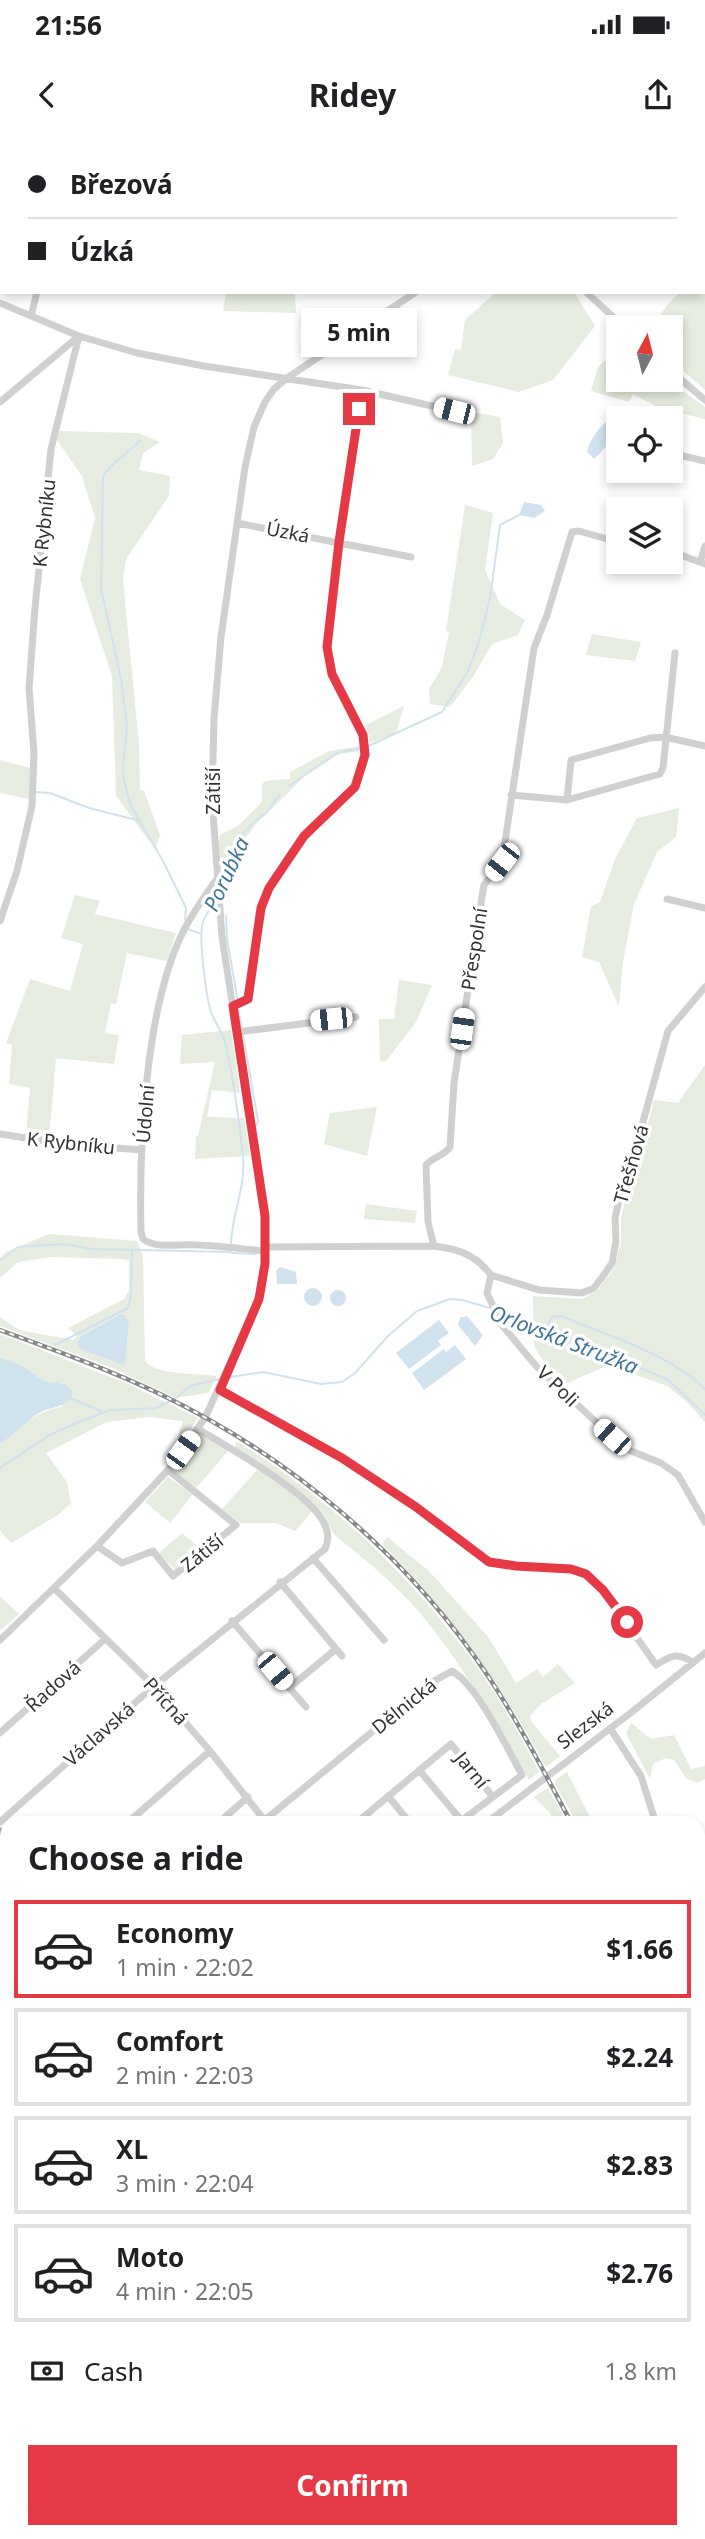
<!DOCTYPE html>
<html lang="en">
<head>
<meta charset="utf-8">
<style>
  :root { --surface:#fff; --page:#f6f6f6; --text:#202124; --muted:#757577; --line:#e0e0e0; --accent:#e63946 }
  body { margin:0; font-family:"Noto Sans",sans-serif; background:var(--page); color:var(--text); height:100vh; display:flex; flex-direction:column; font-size:26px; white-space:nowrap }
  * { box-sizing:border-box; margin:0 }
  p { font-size:23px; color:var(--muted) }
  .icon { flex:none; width:38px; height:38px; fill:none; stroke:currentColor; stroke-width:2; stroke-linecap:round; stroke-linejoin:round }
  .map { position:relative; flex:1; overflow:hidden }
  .drawer { position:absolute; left:0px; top:1676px; width:705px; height:723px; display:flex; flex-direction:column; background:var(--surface); border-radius:21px 21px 0 0; box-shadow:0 4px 10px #0003 }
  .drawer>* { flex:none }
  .banner { position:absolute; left:0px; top:0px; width:705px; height:154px; box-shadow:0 4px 10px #0003; display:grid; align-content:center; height:154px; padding:0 28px; background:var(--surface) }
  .needle { width:46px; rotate:7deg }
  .tools { position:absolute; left:606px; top:175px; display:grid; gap:14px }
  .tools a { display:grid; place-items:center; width:77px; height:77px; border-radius:0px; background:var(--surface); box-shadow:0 4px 10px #0003; font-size:35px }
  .end { position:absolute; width:32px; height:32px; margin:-16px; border:9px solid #e63946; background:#fff; box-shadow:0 0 0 4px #fff }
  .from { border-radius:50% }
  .bubble { position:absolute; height:49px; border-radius:0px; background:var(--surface); box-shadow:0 4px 10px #0003; font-size:23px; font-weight:700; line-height:49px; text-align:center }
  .car { position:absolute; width:21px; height:42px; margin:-21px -10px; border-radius:9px; box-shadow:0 0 5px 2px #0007; background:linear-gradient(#fff 24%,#345 0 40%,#fff 0 76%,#345 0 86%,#fff 0) }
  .banner b { display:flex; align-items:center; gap:24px; height:66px; font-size:26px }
  .banner b+b { border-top:2px solid var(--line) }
  .banner i { width:18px; height:18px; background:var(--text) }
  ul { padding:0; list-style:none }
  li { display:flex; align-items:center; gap:21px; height:98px; margin:0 14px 10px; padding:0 14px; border:4px solid var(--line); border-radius:0px }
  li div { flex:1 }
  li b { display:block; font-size:26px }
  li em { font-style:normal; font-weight:700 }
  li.selected { border-color:var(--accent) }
  li>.icon { width:63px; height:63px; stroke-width:1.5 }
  h2 { padding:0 28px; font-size:32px; line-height:84px }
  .pay { display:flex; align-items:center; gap:18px; height:77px; padding:0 28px; font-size:26px }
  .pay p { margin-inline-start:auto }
  .action { display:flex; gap:14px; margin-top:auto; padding:14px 28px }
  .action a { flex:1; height:80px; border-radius:0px; background:var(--accent); color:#fff; font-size:28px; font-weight:700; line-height:80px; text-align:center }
  .status { display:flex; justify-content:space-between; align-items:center; height:49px; padding:0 35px; background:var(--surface); direction:ltr }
  .status svg { height:19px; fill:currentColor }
  header { display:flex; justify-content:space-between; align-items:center; height:91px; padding:0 28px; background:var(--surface); font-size:32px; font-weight:700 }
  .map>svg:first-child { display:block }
</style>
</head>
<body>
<div class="status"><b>21:56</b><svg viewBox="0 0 49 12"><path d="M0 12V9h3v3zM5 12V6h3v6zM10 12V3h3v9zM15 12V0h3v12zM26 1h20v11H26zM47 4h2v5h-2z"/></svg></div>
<header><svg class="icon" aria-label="back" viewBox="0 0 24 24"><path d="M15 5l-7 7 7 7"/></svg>Ridey<svg class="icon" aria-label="share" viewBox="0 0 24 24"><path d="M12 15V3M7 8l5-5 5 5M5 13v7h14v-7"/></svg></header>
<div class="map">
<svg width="705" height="2399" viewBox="0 0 705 2399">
  <rect width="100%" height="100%" fill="#fff"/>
  <path fill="#e6ecdf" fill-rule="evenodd" d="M705,129V250L670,219V187H653L667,165L680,152H704Z
    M226,152H295L296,173L223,171Z
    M496,152H574L595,186L553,240L519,252L448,235L455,209L461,210L465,180Z
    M618,209V240H668L705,267V279L667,270L666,272L633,254L629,262L591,251L598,227Z
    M471,272L500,277L503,303L493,319L472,326Z
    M59,291L138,293L160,302L143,313L139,330L170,336L169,356L126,419L123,440L139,605L140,650L144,651L160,695L155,709L116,656L112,536L80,439L95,378L82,336L57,300Z
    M465,365L493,373L485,430L500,464L525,480L518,495L492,504L474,535L450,567L430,564L429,549L442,527L449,492L446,491Z
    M592,494L641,502L635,521L586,515Z
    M404,566L396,593L369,603V595L364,586Z
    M361,606V611L339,614L305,636L258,682L230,718L232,742L223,753L218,704L220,695L239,685L262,662V644L266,641L290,639V632L329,611Z
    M0,620L30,628L29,659L0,653Z
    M679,668L676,697L657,712L634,764L623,822L619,867L599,822L582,817L591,766L600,762L615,719L637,678Z
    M75,755L100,761L95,774L176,793L167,821L127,813L116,864L111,863L105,893L119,895L114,924L56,918L49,998L26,996L30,948L9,944L12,905L6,903L30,839L70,851L83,804L61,798Z
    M399,840L432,845L416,882L386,921H380L379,879H394Z
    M231,890L240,953L212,950L207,977L244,978L250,1016L195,1019L196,996H198L215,922L180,924L182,895Z
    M705,925V1282L685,1260L667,1246L609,1225L565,1244L551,1234L534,1206L533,1156L582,1159L597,1151L614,1128L621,1103V1077L628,1049L638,1024L654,960L678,963Z
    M377,967L367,1016L324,1004L330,973Z
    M366,1064L417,1071L415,1083L364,1079Z
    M49,1094L137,1101L143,1116L145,1221C156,1236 199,1233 217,1236L208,1253L176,1258L112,1228L0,1186V1177L19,1190L73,1200L77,1196L68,1188L124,1159L129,1150V1121L124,1119L52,1117L18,1122L0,1138V1118L6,1112ZM119,1175L129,1182L125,1226L82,1210L81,1196Z
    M0,1194L128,1244L198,1278L172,1317L183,1281L149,1277L107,1282L46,1313L67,1342L71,1363L58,1375L11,1403L0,1391V1304C21,1289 36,1270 62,1267L65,1244L44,1241L21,1225L0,1217Z
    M199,1294L229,1310L196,1348L174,1330Z
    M236,1301C334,1361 417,1442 483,1535C504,1566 522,1599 539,1632L529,1640C498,1587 467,1532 429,1484C403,1450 369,1423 337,1397C329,1390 328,1377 320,1370C294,1346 264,1327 235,1307Z
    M258,1329L314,1369L295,1391L276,1383H240L222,1369Z
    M168,1337L193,1354L170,1383L145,1362Z
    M182,1393L201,1409L175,1430L159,1413Z
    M387,1397L429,1431L489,1498L516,1543L537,1529L543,1537L558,1524L575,1543L541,1564L530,1576L531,1581L560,1616L546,1627C500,1543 449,1472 382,1404Z
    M0,1456L19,1474L0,1491Z
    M631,1583L651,1599L674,1595L691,1629L705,1626V1639L697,1643L686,1638L674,1620L666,1618L653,1624L650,1639L626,1593Z
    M567,1632L593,1683H577L555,1644L556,1640Z
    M548,1648L567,1683H555L550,1673L534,1657Z
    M7,1797V1830L1,1835L7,1842V1916L0,1907V1803Z
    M705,1852V1894L702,1895L698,1889V1855Z
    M705,2030V2075L698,2082V2038Z
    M7,2197V2269L0,2267V2204Z
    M66,2392H132L134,2399L123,2397L120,2399H70Z
    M147,2392H229L230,2395L224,2399H135Z
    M260,2392H305L290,2399H256L254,2396Z
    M588,2392H611L623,2399H584Z"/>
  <path fill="#cfe2ee" d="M618,272C621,286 607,309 594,319L587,312C591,294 604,283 618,272Z
    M524,362L541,365L545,371L534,378L519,375Z
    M280,1127L296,1132L297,1144H277L276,1131Z
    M304 1157a9 9 0 1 1 18 0a9 9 0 1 1-18 0Z
    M330 1158a8 8 0 1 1 16 0a8 8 0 1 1-16 0Z
    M119,1175H124L129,1182L125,1226L82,1210L77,1204L81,1196Z
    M467,1176L483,1195L475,1206L458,1185L460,1178Z
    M439,1180L449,1193L438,1201L441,1205L409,1229L396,1213Z
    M455,1205L466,1219L424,1250L412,1233L444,1209L446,1212Z
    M0,1217L21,1225L44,1241L65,1244L72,1251V1258C59,1270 49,1266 36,1275C24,1284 13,1295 0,1304Z
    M511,2392H543L541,2399H506Z"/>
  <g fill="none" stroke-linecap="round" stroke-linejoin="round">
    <path stroke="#cfe2ee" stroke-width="2" d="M121,0L122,2
      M140,300C129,313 112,322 103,336L101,448L121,539L127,587L123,627L124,640L130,664L163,721L186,768L185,780
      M366,607L442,572L468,531L479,502L490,458L500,385L519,375
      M289,646L337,613L361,608
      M35,652L50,653L89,668L140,681
      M221,751L229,732L239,698L256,680L266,673L280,654
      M216,759C212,766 206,774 203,782C198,795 206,857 211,872C215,883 223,892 226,906C234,941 239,980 243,1017C246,1048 231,1076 231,1106
      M226,776L227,799L238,862
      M188,789L199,793
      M238,867L242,889
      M243,895L258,981L255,988
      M232,1113L255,1114
      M0,1121L18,1107L64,1104L91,1109L231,1112
      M499,1170L667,1239L705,1275
      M545,1191L552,1177L561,1176C606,1195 670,1214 705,1249
      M55,1205L128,1168L131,1155L132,1110
      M225,1238L263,1232L321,1244L342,1242L355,1233L388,1196L417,1171L450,1159L462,1160L490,1168
      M70,1258L103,1272
      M0,1328L50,1295L74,1284L110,1270L156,1268L176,1258L190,1246L220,1239
      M698,2062L705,2056
      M553,2399L556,2392"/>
    <path stroke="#d0d0d0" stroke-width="7" d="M294,0L295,2
      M678,0V2
      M691,2V0
      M586,152L624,187
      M0,163L79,196L137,213L204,226L362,250L454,271
      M31,176L37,152
      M670,230L705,260
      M0,262L79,196
      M670,313L705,321
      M237,383L411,417
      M670,411L705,424
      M700,422L705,406
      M511,655L567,660L660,634L663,628L675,513
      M567,660L571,620L650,598L665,597L705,606
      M216,740C204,757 191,775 182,794C145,870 139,1008 141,1092L143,1099C158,1110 180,1103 198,1105C220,1106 243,1109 265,1111
      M667,759L705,768
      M0,781L17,731L32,666L34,613L29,548L35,468L51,309L79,196
      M233,866L249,859L261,768L269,748L305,696L355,647L364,615L363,595L332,534L327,507L339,402L362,250
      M237,892L356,877
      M0,994L64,1004L142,1010
      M434,1106L428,1082L426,1025C434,1016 444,1016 450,1007L454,943L483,750L484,745L502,722L534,508L547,475L572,392L579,391L618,402
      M265,1107L434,1106C458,1109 475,1114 491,1135L487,1153L501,1184L537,1227L624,1308L661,1323L678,1335L705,1382
      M491,1135L539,1150L582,1153L594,1148L603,1136L612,1123L616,1101L615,1078L621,1052L633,1018L668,891L705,847
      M220,1250L342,1318L416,1367L489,1422L516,1426L571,1429L586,1434L603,1449L656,1525C670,1516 678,1511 693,1523
      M97,1406L122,1423L153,1411L173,1436L236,1385L168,1330
      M313,1418L384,1500
      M280,1442L342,1516
      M55,1449L154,1546L210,1611L265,1681
      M232,1481L306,1567
      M0,1500L97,1406L168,1330L205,1278L259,1159L265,1124V1076L222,797L212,659L214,578L221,497L245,327L254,287L265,262L274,249L287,238L416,152
      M289,1548L336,1509
      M610,1588L641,1636L656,1684
      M0,1593L105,1499
      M419,1630L461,1680
      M388,1656L411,1684
      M0,1682L154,1546L325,1409C329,1400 329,1392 324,1383C310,1353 228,1307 198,1289
      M126,1684L210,1611
      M217,1684L248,1657
      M260,1684L434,1541L452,1531C478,1546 507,1608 522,1635L457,1684
      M355,1684L451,1604L492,1656
      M485,1684L633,1571L705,1513
      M698,1802L705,1798
      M698,1820L705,1833
      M0,1992L7,1987
      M0,2107L7,2101
      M0,2315L7,2310
      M0,2371L7,2366
      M698,2380L705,2381
      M63,2392L67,2399
      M21,2399L33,2392
      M306,2399L320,2392"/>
    <path stroke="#ababab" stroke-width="9" d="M0,1692L7,1701
      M240,2392L244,2399"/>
    <g stroke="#888" stroke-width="4.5">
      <path id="rail" d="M0,1190C55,1210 110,1230 162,1255C292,1318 408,1416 488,1536C519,1583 545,1634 572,1684
        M698,1918L705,1931
        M698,2305L705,2310
        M239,2399L249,2392"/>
    </g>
    <use href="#rail" stroke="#fff" stroke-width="2" stroke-dasharray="5" stroke-linecap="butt"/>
  </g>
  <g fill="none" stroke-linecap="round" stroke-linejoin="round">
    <path stroke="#e63946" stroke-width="9" d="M359,269L339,402L327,507L332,534L363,595L365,615L355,647L304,696L269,748L261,768L248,859L233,866L265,1076V1124L259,1159L220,1250L342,1318L416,1367L489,1422L516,1426L571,1429L586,1434L603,1450L627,1482"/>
  </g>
  <g text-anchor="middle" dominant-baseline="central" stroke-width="7" stroke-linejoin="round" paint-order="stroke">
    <g font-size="19" fill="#333" stroke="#fff">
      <text transform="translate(44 383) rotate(-84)">K Rybníku</text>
      <text transform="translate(288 392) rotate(11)">Úzká</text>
      <text transform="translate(213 651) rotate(-90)">Zátiší</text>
      <text transform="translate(474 809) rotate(-81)">Přespolní</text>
      <text transform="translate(145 974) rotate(-85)">Údolní</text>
      <text transform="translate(71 1003) rotate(6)">K Rybníku</text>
      <text transform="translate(631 1024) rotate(-74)">Třešňová</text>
      <text transform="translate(558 1246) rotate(44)">V Poli</text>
      <text transform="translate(202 1413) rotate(-39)">Zátiší</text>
      <text transform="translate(53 1546) rotate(-42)">Řadová</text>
      <text transform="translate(166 1561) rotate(48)">Příčná</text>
      <text transform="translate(404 1566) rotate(-39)">Dělnická</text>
      <text transform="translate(585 1585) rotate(-37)">Slezská</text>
      <text transform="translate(99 1594) rotate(-41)">Václavská</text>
      <text transform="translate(472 1630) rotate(51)">Jarní</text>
    </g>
    <g font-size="21" font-style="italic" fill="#3f7597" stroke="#fff">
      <text transform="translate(226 734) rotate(-65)">Porubka</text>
      <text transform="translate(564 1199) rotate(21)">Orlovská Stružka</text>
    </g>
  </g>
</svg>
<div class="tools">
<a><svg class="needle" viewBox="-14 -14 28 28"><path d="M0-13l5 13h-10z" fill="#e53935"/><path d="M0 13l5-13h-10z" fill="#757577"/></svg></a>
<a><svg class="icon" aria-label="locate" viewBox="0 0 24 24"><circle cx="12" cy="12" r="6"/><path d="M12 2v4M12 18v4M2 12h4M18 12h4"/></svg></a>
<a><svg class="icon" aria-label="layers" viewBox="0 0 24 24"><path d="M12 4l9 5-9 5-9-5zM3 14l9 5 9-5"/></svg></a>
</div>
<i class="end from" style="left:627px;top:1482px"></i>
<i class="end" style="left:359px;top:269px"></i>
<div class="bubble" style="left:301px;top:168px;width:116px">5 min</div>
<i class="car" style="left:454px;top:271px;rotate:284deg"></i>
<i class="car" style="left:502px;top:722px;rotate:218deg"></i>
<i class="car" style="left:331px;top:879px;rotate:264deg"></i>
<i class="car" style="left:462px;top:889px;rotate:8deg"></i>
<i class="car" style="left:612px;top:1297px;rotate:312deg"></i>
<i class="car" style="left:183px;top:1310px;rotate:36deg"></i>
<i class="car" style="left:275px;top:1531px;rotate:140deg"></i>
<div class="banner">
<b><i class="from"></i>Březová</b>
<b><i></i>Úzká</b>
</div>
<section class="drawer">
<h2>Choose a ride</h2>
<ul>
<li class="selected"><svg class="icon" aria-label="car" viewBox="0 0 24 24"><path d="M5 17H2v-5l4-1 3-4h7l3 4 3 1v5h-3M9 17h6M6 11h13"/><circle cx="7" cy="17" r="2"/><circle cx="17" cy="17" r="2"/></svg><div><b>Economy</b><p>1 min · 22:02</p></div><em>$1.66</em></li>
<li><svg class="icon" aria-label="car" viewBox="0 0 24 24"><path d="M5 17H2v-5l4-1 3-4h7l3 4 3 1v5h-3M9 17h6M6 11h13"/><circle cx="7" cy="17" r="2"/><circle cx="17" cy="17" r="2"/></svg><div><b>Comfort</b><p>2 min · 22:03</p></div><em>$2.24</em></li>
<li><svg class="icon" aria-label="car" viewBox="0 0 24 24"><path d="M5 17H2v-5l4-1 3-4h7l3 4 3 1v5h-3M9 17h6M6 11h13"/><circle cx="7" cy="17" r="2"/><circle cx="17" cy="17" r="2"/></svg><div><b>XL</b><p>3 min · 22:04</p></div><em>$2.83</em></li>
<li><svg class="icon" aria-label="car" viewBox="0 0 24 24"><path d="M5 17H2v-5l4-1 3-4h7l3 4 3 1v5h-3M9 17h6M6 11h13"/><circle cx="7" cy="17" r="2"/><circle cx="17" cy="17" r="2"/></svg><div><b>Moto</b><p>4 min · 22:05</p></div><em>$2.76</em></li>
</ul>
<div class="pay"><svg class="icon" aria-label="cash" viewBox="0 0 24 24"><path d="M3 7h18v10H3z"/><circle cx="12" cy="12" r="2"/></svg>Cash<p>1.8 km</p></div>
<div class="action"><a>Confirm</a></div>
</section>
</div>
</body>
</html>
